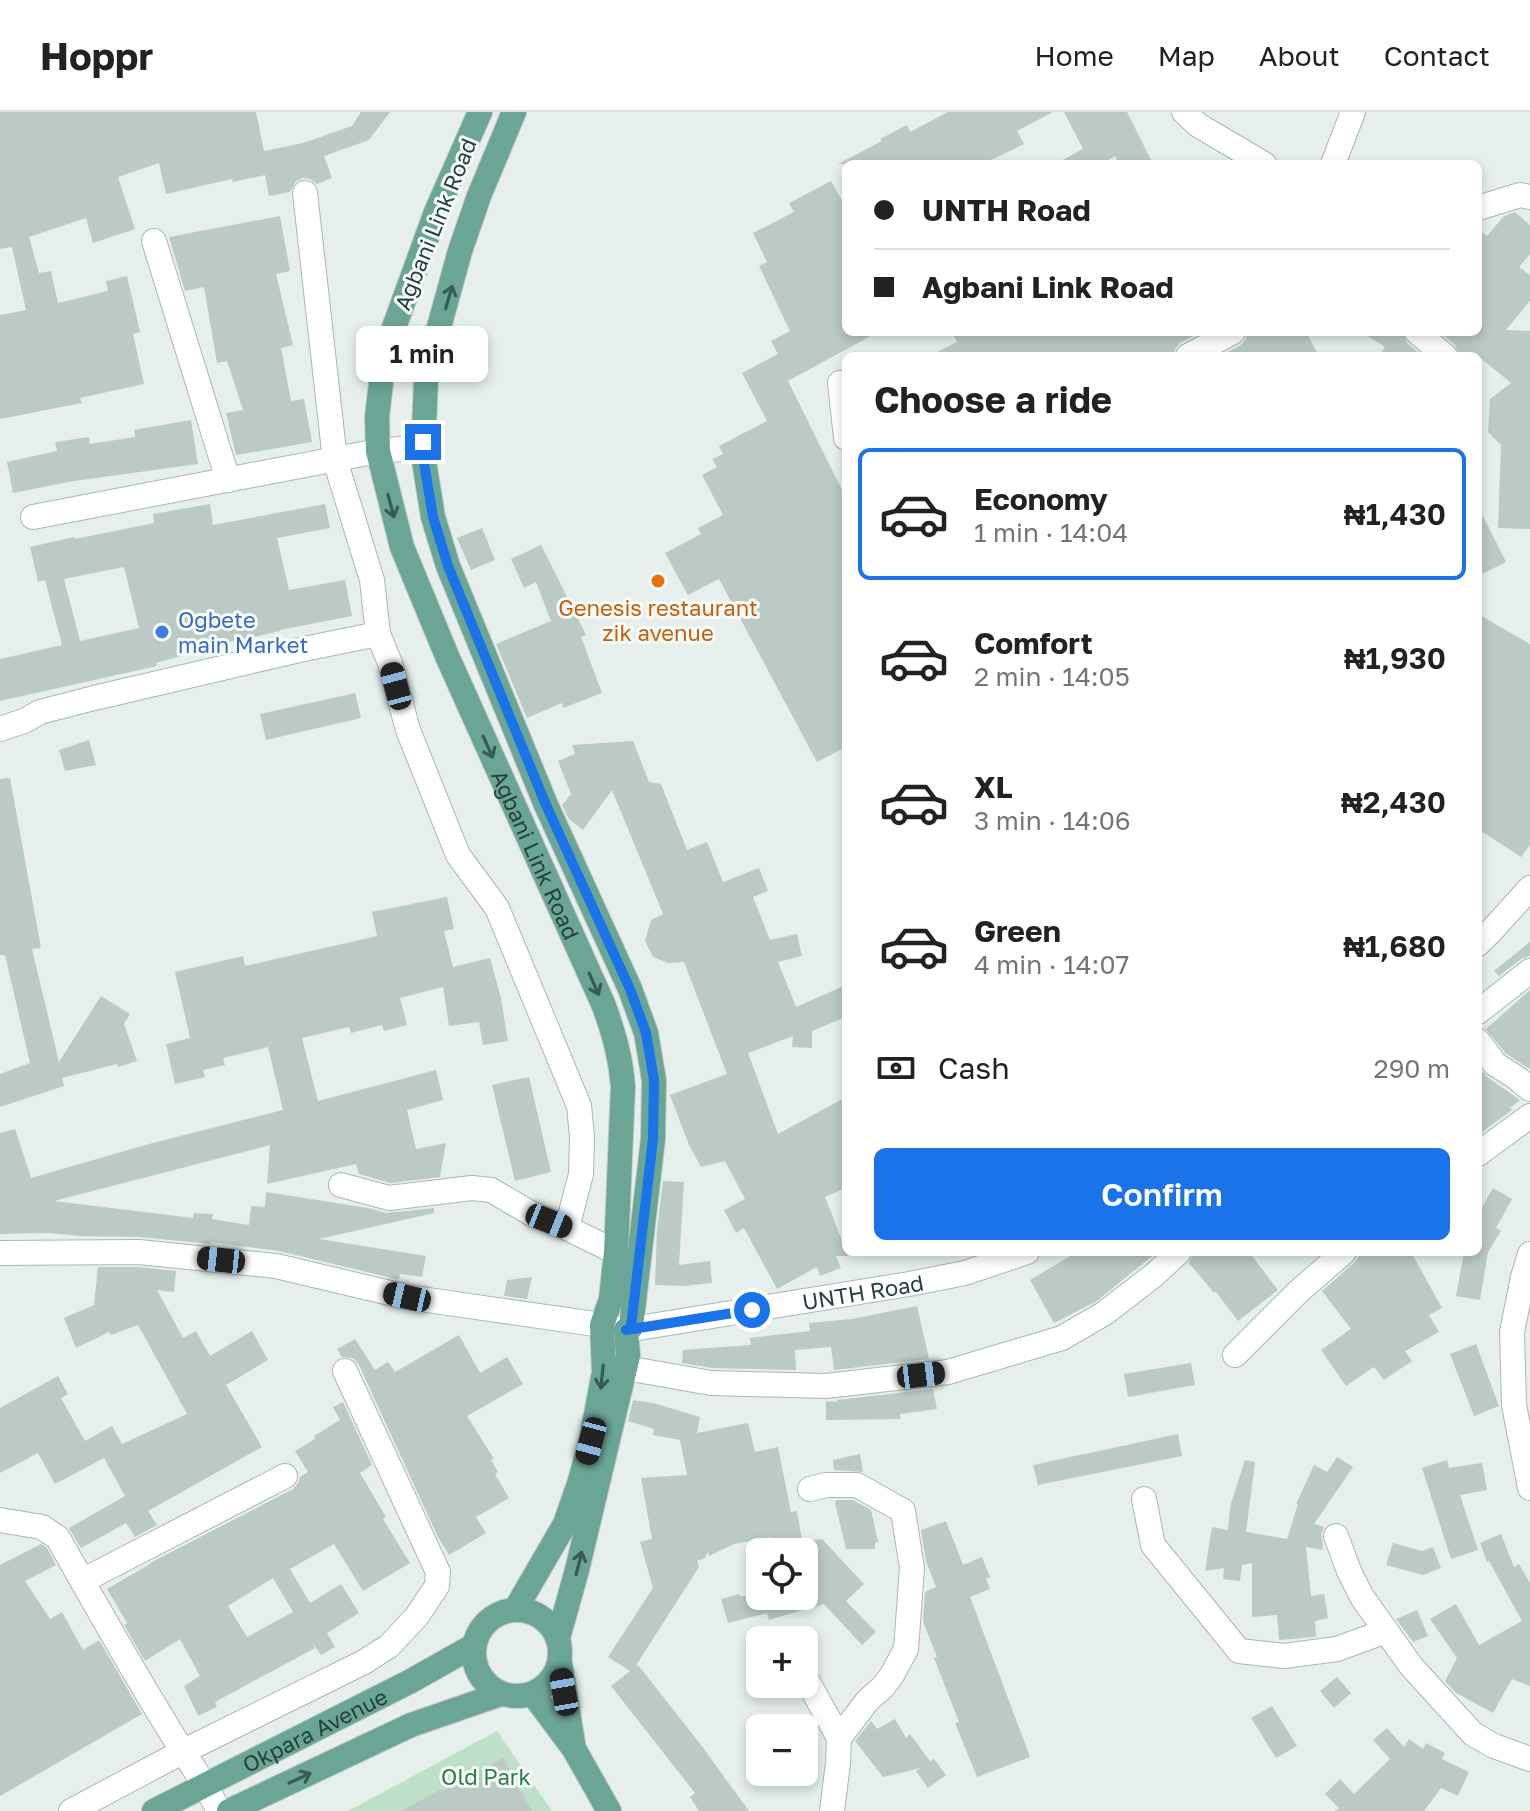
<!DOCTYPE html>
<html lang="en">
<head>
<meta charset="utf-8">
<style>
  :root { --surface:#fff; --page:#f6f6f6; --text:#222; --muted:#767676; --line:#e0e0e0; --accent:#1a73e8 }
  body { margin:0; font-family:"Golos Text",sans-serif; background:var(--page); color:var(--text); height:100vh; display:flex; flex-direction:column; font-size:30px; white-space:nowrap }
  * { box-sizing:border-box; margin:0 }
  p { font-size:26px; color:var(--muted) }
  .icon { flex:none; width:44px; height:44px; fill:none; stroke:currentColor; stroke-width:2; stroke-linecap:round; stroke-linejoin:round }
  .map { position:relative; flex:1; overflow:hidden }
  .details { position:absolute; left:842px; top:240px; width:640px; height:904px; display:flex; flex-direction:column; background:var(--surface); border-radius:12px; box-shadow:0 4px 12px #0003 }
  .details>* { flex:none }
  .guide { position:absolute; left:842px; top:48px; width:640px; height:176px; border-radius:12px; box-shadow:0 4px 12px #0003; display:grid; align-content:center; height:176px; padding:0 32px; background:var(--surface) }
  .fabs { position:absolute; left:746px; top:1426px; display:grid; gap:16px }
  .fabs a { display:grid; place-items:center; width:72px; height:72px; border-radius:12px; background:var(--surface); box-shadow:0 4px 12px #0003; font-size:40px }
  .end { position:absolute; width:36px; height:36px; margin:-18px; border:10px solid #1a73e8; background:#fff; box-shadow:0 0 0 4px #fff }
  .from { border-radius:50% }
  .bubble { position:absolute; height:56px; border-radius:12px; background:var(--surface); box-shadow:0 4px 12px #0003; font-size:26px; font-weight:600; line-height:56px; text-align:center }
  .car { position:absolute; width:24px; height:48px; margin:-24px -12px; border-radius:10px; box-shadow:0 0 6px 2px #0007; background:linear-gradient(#222 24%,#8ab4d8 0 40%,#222 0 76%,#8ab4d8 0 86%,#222 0) }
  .guide b { display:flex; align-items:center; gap:28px; height:76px; font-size:30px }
  .guide b+b { border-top:2px solid var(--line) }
  .guide i { width:20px; height:20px; background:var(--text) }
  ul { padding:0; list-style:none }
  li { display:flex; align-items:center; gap:24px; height:132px; margin:0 16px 12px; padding:0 16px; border:4px solid transparent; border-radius:12px }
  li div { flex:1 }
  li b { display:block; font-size:30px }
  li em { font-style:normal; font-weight:600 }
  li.on { border-color:var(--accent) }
  li>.icon { width:72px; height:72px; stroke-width:1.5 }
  h2 { padding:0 32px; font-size:36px; line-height:96px }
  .pay { display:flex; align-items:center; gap:20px; height:88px; padding:0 32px; font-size:30px }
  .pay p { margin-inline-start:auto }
  .cta { display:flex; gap:16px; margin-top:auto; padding:16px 32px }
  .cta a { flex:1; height:92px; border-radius:12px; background:var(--accent); color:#fff; font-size:32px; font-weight:600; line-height:92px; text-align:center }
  header { display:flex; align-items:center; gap:48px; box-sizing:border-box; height:112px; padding:0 40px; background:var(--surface); border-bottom:2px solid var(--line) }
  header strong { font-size:38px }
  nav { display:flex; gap:44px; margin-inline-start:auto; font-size:28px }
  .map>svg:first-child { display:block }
</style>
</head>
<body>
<header>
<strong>Hoppr</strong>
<nav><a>Home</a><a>Map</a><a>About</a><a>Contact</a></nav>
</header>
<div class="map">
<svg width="1530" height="1699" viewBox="0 0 1530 1699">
  <rect width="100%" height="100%" fill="#e6efeb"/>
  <path fill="#bfe0c8" d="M497,1619L552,1699H348Z"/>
  <path fill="#bbcac4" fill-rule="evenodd" d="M0,0H256L264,39L303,31L352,14L361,0H390L369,28L324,44L332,66L317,72L310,67L303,66L296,69L290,80L269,84L265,63L233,70L232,67L166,82L159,51L118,65L135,117L93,131L86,106L29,125L39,161L51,159L58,191L108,179L106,169L127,164L140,220L133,222L144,272L80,286L82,291L0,307V203L26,198L12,135L0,137Z
    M948,0H1053L1017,19L1024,32L983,52H838L882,29L880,27L907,13L910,20Z
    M1064,0H1127L1153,52H1119L1115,44L1101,52H1055L1083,37Z
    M831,69L846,96V220H878L788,269L846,386V635L817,650L719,467L688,483L665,441L701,422L698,416L723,403L702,363L717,355L712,347L723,342L719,334L767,309L742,261L778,242L771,229L790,219L759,154L767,150L753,121L794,100L789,91Z
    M1515,100L1530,113V142L1519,155L1530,163V189L1506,218L1530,219V417L1498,416L1501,333L1488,320L1490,287L1511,271L1478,244H1460L1455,233L1440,220H1478V117L1487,124L1504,104Z
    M280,104L290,159L276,162L293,233L281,236L291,289L304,287L312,330L236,343L226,301L243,298L227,249L217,251L204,175L185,179L169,125Z
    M952,220H1201L1180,231L1175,237L1173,244H929L957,230Z
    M1248,220H1306L1319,244H1220L1241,233L1246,227Z
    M1361,220H1402L1407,231L1422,244H1379L1385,235Z
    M191,308L198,352L74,369L13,381L7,350L57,339L55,330L89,325L90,332L135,325L134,318Z
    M210,392L213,413L325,392L330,416L277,426L289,478L345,468L352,504L280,518V519L245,527L244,526L156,551L157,554L0,589V547L62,533L45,468L38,470L30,435L74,425L75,427L154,411L153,402ZM124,455L139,516L80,529L64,467Z
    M1478,394L1506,450L1478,464Z
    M482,416L495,448L471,458L457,426Z
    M541,433L586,523L581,525L602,581L563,596L562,591L527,606L496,532L551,509L536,470L524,476L511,447Z
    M1478,502L1530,532V733L1521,745L1478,717Z
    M355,581L361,606L266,628L260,602Z
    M89,628L96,653L65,659L59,638Z
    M633,629L649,670L661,672L687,738L707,730L723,770L759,756L768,779L753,785L770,828L797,822L802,844L778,850L796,895L846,873V905L812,919V936L792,935L793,924L748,941L778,1022L846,985V1076L825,1085L848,1144H836L841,1156L820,1164L817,1155L777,1177L744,1116L736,1121L724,1098L745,1087L725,1049L701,1055L689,1033L670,983L727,962L684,850L668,851L653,845L645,829L651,808L663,802L612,678L583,718L569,707L562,693L571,682L558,649L575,642L572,633Z
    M10,666L41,836L32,837L59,950L101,884L130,902L124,912L137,949L118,955L117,952L62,966L64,974L0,995V962L30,951L5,843H0V667Z
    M447,785L454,817L444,819L453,855L490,846L501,886L508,929L483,933L479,910L449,914L443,875L400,886L407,913L384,919L382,913L351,921L349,915L302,926L318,989L436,958L443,988L407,998L416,1037L446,1031L440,1065L390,1071L359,1062L356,1052L267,1072L270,1033L54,1089L193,1106L194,1101L213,1102L212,1107L249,1113L251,1094L265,1095L266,1080L368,1096L386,1101L434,1096V1101L319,1127L426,1144L422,1165L400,1162L399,1167H396L279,1139L211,1130V1132L140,1125L80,1124L50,1121L0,1122V1021L15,1017L31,1066L149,1032L283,998L268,935L223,946L225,953L203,958L205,965L175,972L166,932L190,926L175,860L243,844L245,854L377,824L372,800Z
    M1530,830V844L1521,847L1499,864L1494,859Z
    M1530,878V957L1505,941L1486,917Z
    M1478,954L1487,965L1520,988L1510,996L1512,998L1478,1023Z
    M529,965L551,1060L515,1069L492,973Z
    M663,1069L684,1070L679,1153L710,1149L712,1171L684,1174L655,1173L657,1119Z
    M1493,1076L1512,1087L1496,1116L1501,1119L1488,1140L1480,1188L1456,1184L1464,1140H1478V1102Z
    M1077,1140H1157L1097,1189L1054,1211L1030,1168Z
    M1194,1140H1249L1278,1178L1238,1209L1216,1180L1214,1181L1189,1151Z
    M1359,1140H1411L1442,1196L1429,1203L1439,1220L1405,1239L1412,1249L1384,1268L1374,1255L1346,1274L1321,1238L1351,1217L1322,1179L1354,1151L1358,1146Z
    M98,1155H138L176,1159L174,1180L157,1178L183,1226L196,1219L210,1244L252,1219L268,1248L226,1273L262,1335L148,1399L157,1413L135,1425L126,1411L81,1436L69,1416L125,1384L104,1346L55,1372L38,1341L0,1361V1296L58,1264L68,1282L61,1286L85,1329L112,1314L122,1332L187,1302L138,1213L111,1223L109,1220L76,1236L64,1206L94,1193Z
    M532,1165L527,1187L504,1184L507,1168Z
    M917,1194L929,1247L834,1258L831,1235L795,1238L796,1258L712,1256L682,1251L683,1238L751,1233L750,1226L810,1219L809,1211L852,1207Z
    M459,1223L480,1261L507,1245L523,1272L467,1304L494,1347L491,1348L498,1360L495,1362L509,1386L476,1405L486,1421L449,1443L438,1425L359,1253L353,1246L342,1245L337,1237L355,1227L375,1258L388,1250L395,1260Z
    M1476,1232L1499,1294L1474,1304L1450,1242Z
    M1191,1251L1195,1273L1128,1285L1124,1262Z
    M933,1277L937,1297L900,1302L901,1307L826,1308V1289L837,1290V1288Z
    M633,1288L653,1291L700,1305L697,1321L748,1311L755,1340L778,1335L791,1400L797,1399L804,1440H775L771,1425L734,1432L709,1444L708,1440L705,1446L697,1449L699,1455L635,1555L638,1553L701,1633L749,1699H699L690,1685L695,1681L611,1574L630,1559L608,1545L653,1476L640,1430L652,1427L641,1366L687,1363L680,1328L653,1323L654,1317L628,1309Z
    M343,1290L372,1353L360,1361L386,1405L383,1407L410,1451L363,1479L334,1432L290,1457L310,1491L341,1472L359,1501L327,1521L335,1535L321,1543L312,1530L315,1536L215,1590L217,1595L198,1604L184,1574L200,1564L180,1527L145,1549L124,1513L127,1511L107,1477L150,1452V1451L293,1377L298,1371L300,1365L308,1360L295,1339L315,1327L314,1324L340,1308L333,1295ZM273,1466L293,1500L247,1525L228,1494Z
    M1178,1322L1182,1344L1038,1373L1033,1353Z
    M860,1342L863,1360L834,1358L833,1348Z
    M1337,1345L1353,1355L1314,1412L1324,1415L1321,1422L1323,1433L1322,1438L1306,1435L1311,1484L1324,1482L1328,1506L1315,1509L1316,1525L1279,1528L1277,1503L1252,1505V1451L1242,1453L1240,1469L1223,1467L1224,1456L1205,1459L1212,1415L1228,1418L1230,1395L1245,1348L1255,1350L1246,1420L1287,1427L1298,1392H1296L1314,1353L1327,1360Z
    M1447,1348L1449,1356L1482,1351L1487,1378L1460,1383L1478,1438L1451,1447L1422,1356Z
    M837,1388H853L871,1398L878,1430L875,1431V1437H846L835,1391Z
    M946,1409L963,1453L982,1445L990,1465L986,1467L990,1477L970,1485L1030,1645L977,1665L955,1611L959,1610L934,1546L937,1545L923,1510L925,1480L936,1475L926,1449L921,1418Z
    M1501,1422L1514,1455L1519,1452L1530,1471V1574L1512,1567L1493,1601L1456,1581L1445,1569L1457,1546L1430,1507L1456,1492L1479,1533L1522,1509L1489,1449L1487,1450L1480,1431Z
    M822,1427L864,1472L846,1489L876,1520L862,1533L824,1492L769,1508L767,1501L728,1511L721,1487L739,1482L740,1484H804V1430Z
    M1393,1431L1422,1439L1433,1435L1441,1456L1423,1463L1386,1453Z
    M41,1432L47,1436L56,1453L25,1469L50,1507L62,1500L83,1538L99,1528L142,1602L0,1684V1453Z
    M1417,1498L1428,1524L1413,1530L1396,1507Z
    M1337,1565L1351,1581L1334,1596L1320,1579Z
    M1272,1594L1297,1634L1276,1646L1251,1606Z
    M895,1607L906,1626L910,1622L930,1649L934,1647L946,1663L928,1676L916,1659L921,1656L883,1665L855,1629L871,1609L877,1617Z
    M1387,1616L1404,1635L1409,1627L1423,1637L1426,1631L1445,1641L1442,1647L1469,1660L1458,1684L1441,1676L1424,1699H1335L1339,1696L1325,1682L1340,1667L1354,1682L1390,1647L1373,1628Z
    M503,1646L532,1699H401L442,1677L443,1679Z"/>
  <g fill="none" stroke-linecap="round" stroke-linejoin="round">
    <g stroke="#a8b8b2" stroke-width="26">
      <g id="street">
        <path d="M1184,0L1198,13L1264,52"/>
        <path d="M1333,52L1353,0"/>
        <path d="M1478,96L1520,83L1530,85"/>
        <path d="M154,129L228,368"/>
        <path d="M1417,220L1445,244"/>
        <path d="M1188,244L1233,220"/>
        <path d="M840,271L846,326"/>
        <path d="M33,405L378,339L423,335"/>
        <path d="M378,522L390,551L408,618L458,743L497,796L579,994L582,1024L581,1062L567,1116"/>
        <path d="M0,617L24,609L40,600L94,586L299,538L378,522L372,468L335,348L305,81"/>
        <path d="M1478,832L1493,817L1530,776"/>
        <path d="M1478,900L1530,859"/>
        <path d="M1478,929L1495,952L1517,966L1530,977"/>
        <path d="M1478,1042L1530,1004"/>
        <path d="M341,1073L389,1086L472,1076L491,1078L532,1102L567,1116L632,1148"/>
        <path d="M1530,1142L1523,1165L1512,1220L1514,1293L1530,1376"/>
        <path id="s1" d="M614,1216L626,1218L909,1172L965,1161L1027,1140"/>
        <path d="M1235,1243L1299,1179L1344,1140"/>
        <path d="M626,1256L711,1271L826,1274L948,1260L1062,1226L1105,1201L1154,1163L1179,1140"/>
        <path d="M810,1377L826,1373H857L903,1399L912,1456L906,1537L892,1563L883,1575L868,1588L839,1626L838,1651L832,1699"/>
        <path d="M1144,1387L1153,1433L1239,1539L1284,1544L1337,1537L1386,1519"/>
        <path d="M0,1408L42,1415L58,1426C93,1488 127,1549 164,1609C182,1640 203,1667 219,1699"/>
        <path d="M1336,1424L1349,1459L1362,1485L1411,1554L1473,1622L1494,1634L1530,1647"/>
        <path d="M82,1469L285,1364"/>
        <path d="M804,1566L808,1570L839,1626"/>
        <path d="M71,1699L182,1640L364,1550L389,1534L417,1504L437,1474L438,1460L345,1259"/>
      </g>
    </g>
    <g stroke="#a4bbb3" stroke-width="26">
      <path id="secondary" d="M0,1141L139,1140L276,1154L407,1185L602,1213"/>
    </g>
    <g stroke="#c2cac8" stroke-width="26">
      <g id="primary">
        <path id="s2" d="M480,0L436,100L388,232L383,254L377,305L378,339L402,435L447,544L604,894C614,922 621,946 623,975L616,1140L611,1187L602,1213L604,1260L591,1329L579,1372L565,1412L515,1498"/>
        <path d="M514,0L479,84L460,139L433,237L426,267L423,343L433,405L448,454L546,693L630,877L646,921L654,968L653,1027L631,1215L626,1218L628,1244L577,1458L558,1526"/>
        <circle cx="517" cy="1541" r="43"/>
        <path d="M560,1551L573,1631"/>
        <path d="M533,1582L574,1637L609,1699"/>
        <path id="s3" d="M154,1699L411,1569L473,1534"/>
        <path d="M229,1699L411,1613L501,1582"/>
      </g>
    </g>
    <use href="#street" stroke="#fff" stroke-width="24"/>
    <use href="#secondary" stroke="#fff" stroke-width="24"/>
    <use href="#primary" stroke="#6aa596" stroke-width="24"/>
  </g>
  <defs><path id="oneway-shaft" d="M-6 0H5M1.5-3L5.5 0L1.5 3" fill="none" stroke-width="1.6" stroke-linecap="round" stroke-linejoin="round" transform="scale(2)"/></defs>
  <g stroke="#365b51">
    <use href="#oneway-shaft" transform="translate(449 185) rotate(-74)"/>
    <use href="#oneway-shaft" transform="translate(391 394) rotate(75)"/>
    <use href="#oneway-shaft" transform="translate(488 635) rotate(66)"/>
    <use href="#oneway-shaft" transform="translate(594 872) rotate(66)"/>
    <use href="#oneway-shaft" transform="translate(602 1265) rotate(96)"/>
    <use href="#oneway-shaft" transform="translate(579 1451) rotate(-76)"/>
    <use href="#oneway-shaft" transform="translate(300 1666) rotate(-25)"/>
  </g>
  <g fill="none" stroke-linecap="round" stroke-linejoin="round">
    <path stroke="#1a73e8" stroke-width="10" d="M423,330V345L433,405L448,454L546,693L630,877L646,921L654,968L653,1027L631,1215L626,1218L752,1198"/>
  </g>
  <circle fill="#e8710a" stroke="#f7fbf9" stroke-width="3" cx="658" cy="469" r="8"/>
  <circle fill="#3f7fe0" stroke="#f7fbf9" stroke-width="3" cx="162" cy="520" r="8"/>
  <g text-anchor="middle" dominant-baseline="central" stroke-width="6" stroke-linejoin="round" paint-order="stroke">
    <g font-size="22" fill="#24423a" stroke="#f7fbf9">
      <text transform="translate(435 112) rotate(-68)">Agbani Link Road</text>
      <text stroke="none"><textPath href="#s2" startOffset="792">Agbani Link Road</textPath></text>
      <text stroke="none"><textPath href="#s1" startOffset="252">UNTH Road</textPath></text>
      <text stroke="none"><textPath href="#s3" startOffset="180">Okpara Avenue</textPath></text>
    </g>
    <g font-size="22" fill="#c56008" stroke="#f7fbf9">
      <text x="658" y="495">Genesis restaurant<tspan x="658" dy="25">zik avenue</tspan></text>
    </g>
    <g font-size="22" fill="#366cbe" stroke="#f7fbf9" text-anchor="start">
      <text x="178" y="507">Ogbete<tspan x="178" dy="25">main Market</tspan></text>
    </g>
    <g font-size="22" fill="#2d7a4b" stroke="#f7fbf9">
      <text x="486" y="1664">Old Park</text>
    </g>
  </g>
</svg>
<div class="fabs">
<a><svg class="icon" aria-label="locate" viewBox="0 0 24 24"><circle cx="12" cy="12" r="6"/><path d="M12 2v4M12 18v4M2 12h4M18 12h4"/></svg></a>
<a>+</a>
<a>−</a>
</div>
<i class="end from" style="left:752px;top:1198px"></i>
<i class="end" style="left:423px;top:330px"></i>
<div class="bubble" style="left:356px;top:214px;width:132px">1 min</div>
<i class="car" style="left:396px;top:574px;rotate:345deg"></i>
<i class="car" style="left:549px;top:1109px;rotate:112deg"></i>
<i class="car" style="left:221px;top:1148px;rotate:276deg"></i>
<i class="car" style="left:407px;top:1185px;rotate:283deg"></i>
<i class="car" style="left:921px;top:1263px;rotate:83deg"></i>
<i class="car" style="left:591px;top:1329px;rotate:195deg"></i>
<i class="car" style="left:564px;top:1580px;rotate:350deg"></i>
<div class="guide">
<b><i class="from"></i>UNTH Road</b>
<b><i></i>Agbani Link Road</b>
</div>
<section class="details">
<h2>Choose a ride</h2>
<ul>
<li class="on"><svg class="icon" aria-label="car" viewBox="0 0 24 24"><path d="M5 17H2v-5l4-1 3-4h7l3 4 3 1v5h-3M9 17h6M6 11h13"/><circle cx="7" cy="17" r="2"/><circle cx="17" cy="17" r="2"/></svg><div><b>Economy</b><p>1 min · 14:04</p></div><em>₦1,430</em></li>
<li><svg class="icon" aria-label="car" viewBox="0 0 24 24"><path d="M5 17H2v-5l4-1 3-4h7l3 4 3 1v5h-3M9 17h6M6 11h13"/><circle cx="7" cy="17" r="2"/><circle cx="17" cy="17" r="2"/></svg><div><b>Comfort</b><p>2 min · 14:05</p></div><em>₦1,930</em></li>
<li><svg class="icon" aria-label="car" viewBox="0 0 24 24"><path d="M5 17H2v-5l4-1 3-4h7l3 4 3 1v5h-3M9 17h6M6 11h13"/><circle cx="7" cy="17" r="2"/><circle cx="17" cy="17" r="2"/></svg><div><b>XL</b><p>3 min · 14:06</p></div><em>₦2,430</em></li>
<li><svg class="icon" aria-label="car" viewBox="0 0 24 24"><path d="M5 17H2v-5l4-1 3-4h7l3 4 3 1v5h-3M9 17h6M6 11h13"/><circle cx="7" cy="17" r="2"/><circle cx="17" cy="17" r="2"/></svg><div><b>Green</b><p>4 min · 14:07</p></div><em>₦1,680</em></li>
</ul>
<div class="pay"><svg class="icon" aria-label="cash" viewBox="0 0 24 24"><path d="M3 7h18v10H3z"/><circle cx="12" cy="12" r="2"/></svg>Cash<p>290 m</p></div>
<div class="cta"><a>Confirm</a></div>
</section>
</div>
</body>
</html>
